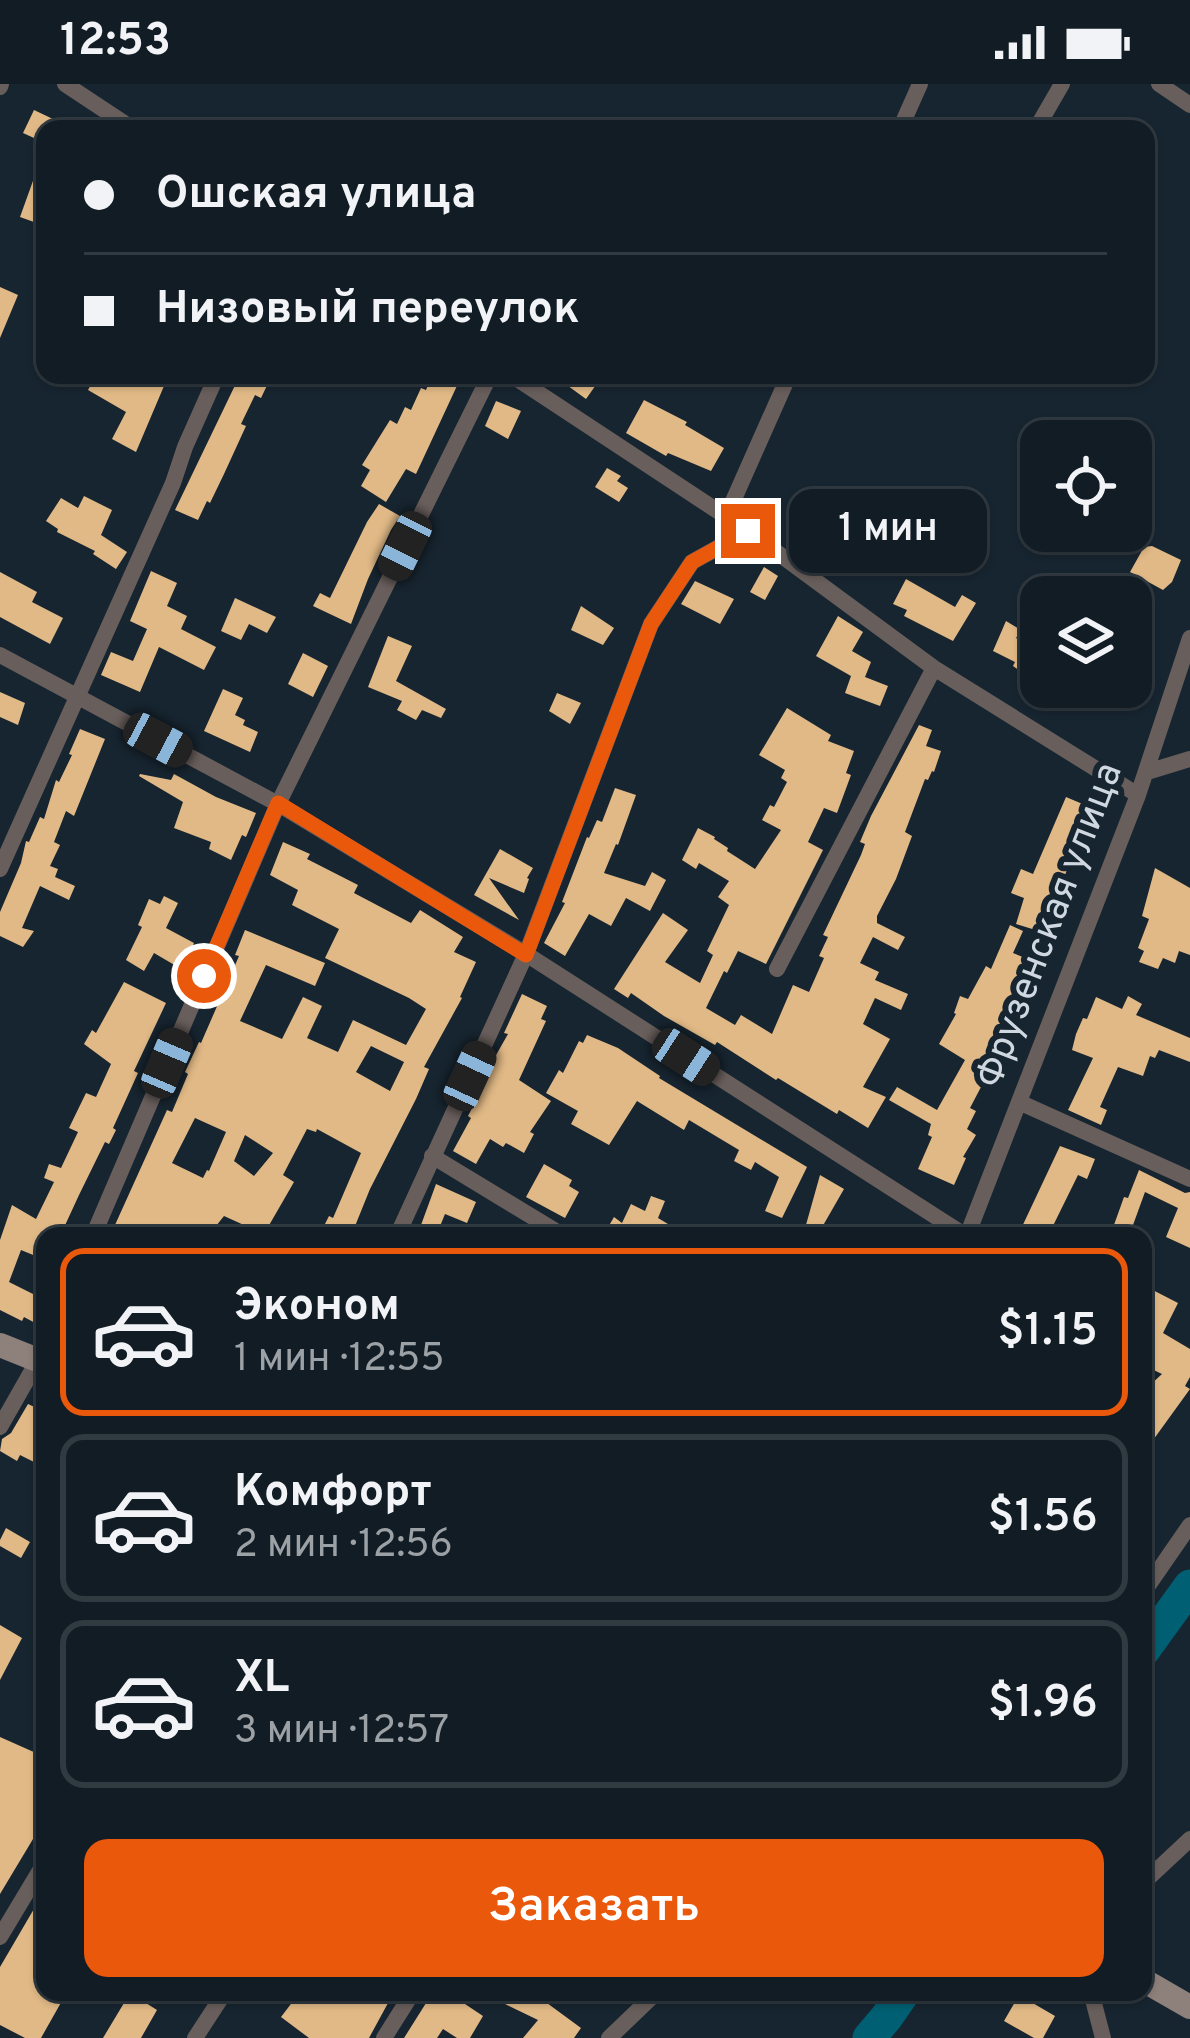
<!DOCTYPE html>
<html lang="ru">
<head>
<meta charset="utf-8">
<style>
  :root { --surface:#111c24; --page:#1a252c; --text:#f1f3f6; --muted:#9ca1a6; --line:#303a41; --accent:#ea580c }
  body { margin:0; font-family:Overpass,sans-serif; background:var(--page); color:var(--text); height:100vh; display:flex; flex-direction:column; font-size:45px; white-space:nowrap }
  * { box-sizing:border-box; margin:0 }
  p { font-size:39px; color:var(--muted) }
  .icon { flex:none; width:66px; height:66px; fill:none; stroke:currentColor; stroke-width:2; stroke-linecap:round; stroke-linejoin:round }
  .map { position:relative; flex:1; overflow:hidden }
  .sheet { position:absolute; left:36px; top:1143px; width:1116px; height:774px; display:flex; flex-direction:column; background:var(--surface); border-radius:24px; box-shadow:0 3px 9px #0004,0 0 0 3px var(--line) }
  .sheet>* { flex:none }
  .hud { position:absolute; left:36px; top:36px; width:1119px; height:264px; border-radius:24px; box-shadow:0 3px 9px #0004,0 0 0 3px var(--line); display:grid; align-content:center; height:264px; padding:0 48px; background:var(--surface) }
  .controls { position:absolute; left:1020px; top:336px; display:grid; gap:24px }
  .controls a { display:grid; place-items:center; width:132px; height:132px; border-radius:24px; background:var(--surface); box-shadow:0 3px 9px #0004,0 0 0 3px var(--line); font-size:60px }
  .end { position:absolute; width:54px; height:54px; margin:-27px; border:15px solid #ea580c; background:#fff; box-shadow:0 0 0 6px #fff }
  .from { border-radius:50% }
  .bubble { position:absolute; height:84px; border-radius:24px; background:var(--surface); box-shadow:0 3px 9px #0004,0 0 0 3px var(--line); font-size:39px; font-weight:600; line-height:84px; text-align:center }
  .car { position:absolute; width:36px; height:72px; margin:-36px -18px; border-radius:15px; box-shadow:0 0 9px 3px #0007; background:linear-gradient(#222 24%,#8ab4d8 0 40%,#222 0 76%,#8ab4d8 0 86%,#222 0) }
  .hud b { display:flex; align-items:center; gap:42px; height:114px; font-size:45px }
  .hud b+b { border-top:3px solid var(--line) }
  .hud i { width:30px; height:30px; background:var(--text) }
  ul { padding:21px 0 0; list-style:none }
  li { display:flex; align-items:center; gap:36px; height:168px; margin:0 24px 18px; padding:0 24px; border:6px solid var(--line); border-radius:24px }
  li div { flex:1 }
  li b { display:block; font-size:45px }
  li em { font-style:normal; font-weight:600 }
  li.on { border-color:var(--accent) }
  li>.icon { width:108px; height:108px; stroke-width:1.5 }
  .cta { display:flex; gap:24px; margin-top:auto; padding:24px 48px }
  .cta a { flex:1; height:138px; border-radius:24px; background:var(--accent); color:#fff; font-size:48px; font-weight:600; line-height:138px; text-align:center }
  .status { display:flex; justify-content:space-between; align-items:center; height:84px; padding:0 60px; background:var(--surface); direction:ltr }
  .status svg { height:33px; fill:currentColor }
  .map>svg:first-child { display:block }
</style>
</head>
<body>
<div class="status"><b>12:53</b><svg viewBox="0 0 49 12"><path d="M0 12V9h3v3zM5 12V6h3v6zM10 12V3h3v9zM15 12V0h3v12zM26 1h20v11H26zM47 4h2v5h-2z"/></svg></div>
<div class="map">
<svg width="1190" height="1954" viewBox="0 0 1190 1954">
  <rect width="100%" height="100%" fill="#172530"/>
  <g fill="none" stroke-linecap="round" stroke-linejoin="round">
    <path stroke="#005f72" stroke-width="33" d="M1143,1567L1190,1502
      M869,1954L886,1934L904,1908"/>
  </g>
  <path fill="#e1b986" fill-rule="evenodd" d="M34,26L74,45H45V59L23,49Z
    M43,69H45V142L20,133Z
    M0,203L18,211L0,254Z
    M96,291H142L164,302L136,368L112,355L126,328L88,306Z
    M240,291H272L261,314L255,311L241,340L246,342L224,390L210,419L207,417L198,436L175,426Z
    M432,291H462L416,390L406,385L386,418L361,402L370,386L362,381L390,336L397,340L405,323L411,326L421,304L426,306Z
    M553,291H603L586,315Z
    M644,316L687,338L685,341L724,364L711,387L668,369L666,372L626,349Z
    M496,317L521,327L508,355L485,342Z
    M607,384L621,392L617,397L628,404L619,418L595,403Z
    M84,412L112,426L101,451L127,468L116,485L93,470L95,467L57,448L58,445L46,437L61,414L78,424Z
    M379,420L400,432L391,446L368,495L351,540L313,522L320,509L330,514L367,438Z
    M1152,462L1181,476L1172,498L1163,506L1130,488L1144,463Z
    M764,483L778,492L765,516L750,508Z
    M151,487L177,499L167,522L187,532L181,545L216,563L204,586L159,563L140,608L101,591L111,568L133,577L147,545L130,537Z
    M0,488L37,508L32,518L63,534L50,560L0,533Z
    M906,495L955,523L962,511L976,519L953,557L904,532L907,526L893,520Z
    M695,497L734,515L720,540L681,520Z
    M235,514L276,533L267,549L249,540L241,556L221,547Z
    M581,522L614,544L603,561L571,546Z
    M838,532L863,548L852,567L871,578L865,593L888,602L880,622L845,609L851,592L816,572Z
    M1006,537L1021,546L1016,554L1041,569V611L1018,597L1023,589L1013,582L1015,578L993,567Z
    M388,552L412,562L396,597L446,625L441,634L422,626L416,636L397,626L402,617L368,603Z
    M303,569L328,582L313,613L288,600Z
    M223,605L243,614L235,631L245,636L243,641L258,648L250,668L204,647Z
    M0,608L25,619L18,641L0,633Z
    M557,609L581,619L570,640L549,627Z
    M787,624L831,651L828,657L854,667L846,689L851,691L837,729L824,724L808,758L823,766L766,880L738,867L727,889L724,887L706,924L735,941L741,931L772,950L793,901L809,908L824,874L819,872L828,853L823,851L861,771L865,760L860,758L871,732L919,641L932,646L926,662L941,667L934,688L932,687L928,696L925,695L905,748L912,752L896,795L877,832V839L905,853L898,866L873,853L860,879L879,888L875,896L908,910L901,926L875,914L863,940L890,955L863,1003L886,1013L868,1044L839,1026L837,1030L778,994L776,996L717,958L715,961L664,932L631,909L628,914L614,905L663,829L688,846L665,878L700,899L713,871L707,867L729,821L718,813L729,797L699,779L696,785L682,776L698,744L715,753L714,755L728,764L727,767L755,785L781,746L762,736L770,721L774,723L787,698L781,694L785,686L759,671Z
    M80,645L105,655L74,732L66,727L54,758L60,761L50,782L58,785L55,793L75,802L69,816L40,802L22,844L34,847L23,863L0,852V828L21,779L26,757L29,758L40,733L44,735L56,696L59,698L72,671L69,670Z
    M140,690L171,696L174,690L216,713L256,729L246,753L242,751L231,776L209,765L211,758L174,744L183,718L139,692Z
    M615,704L636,711L618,761L616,760L604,789L645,802L652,788L666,796L650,827L626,814L611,842L589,830L565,872L544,859L565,819L562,818L587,753L589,754L597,736L602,738Z
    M1066,713L1092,724L1042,848L1016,840L1024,814L1011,809L1021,785L1033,790Z
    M283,758L310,770L307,775L358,801L354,809L411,839L420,826L463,853L454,868L476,878L460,913L462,914L424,983L429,985L416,1015L370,1105L351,1152H319L329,1132L333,1134L361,1069L317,1045L316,1048L307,1045L283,1091L294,1098L264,1150L224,1132L208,1152H110L167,1026L172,1028L188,990L185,988L199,958L201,959L239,872L235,871L245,846L325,879L315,902L266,881L240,937L282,955L303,913L322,922L307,954L338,968L353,936L406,961L426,925L409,914L325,874L339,845L292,821L298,806L270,791ZM371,962L404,978L390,1007L356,988ZM195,1034L226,1048L209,1087L207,1086L203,1094L172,1079ZM245,1051L273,1069L254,1092L234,1077Z
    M500,765L533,784L527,794L529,795L524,809L489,794L519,836L474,811Z
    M1155,784L1190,804V871L1179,867L1175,879L1163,874L1158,885L1139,878L1144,867L1138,864L1149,835L1142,832Z
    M164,812L178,819L166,844L194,859L183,886L154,869L144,887L126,876L142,843L138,841L149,815L160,820Z
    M1010,841L1023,847L1013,869L1030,876L992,982L970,1024L976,1027L967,1045L976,1051L963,1073L966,1074L954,1101L918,1085L932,1053L928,1051L931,1040L889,1016L897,1003L937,1026L965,976L939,960L956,930L954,929L960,912L968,915L986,882L991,885Z
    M124,898L166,919L134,987L138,989L113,1044L116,1046L109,1060L105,1058L79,1111L61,1150L65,1152H45L38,1173L21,1166L9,1198L45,1216V1225L37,1240L24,1233L22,1237L0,1226V1156L12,1121L36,1135L54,1098L44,1094L49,1080L61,1084L78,1048L69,1044L86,1009L96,1013L111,980L84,960L92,946L96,949Z
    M522,910L547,922L541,935L546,937L519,996L551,1017L530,1048L534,1050L524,1069L506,1059L503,1063L490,1055L476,1080L453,1067L471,1034L468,1032L490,989L487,987L508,950L504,949Z
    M1128,912L1142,920L1136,931L1190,954V978L1159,966L1155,974L1150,972L1143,992L1118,983L1100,1023L1107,1026L1101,1041L1068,1026L1093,974L1072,966L1076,950L1083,934L1087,935L1096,913L1122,925Z
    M587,951L618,964L660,992L659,994L807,1083L782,1134L765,1127L779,1093L755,1078L751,1086L734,1077L739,1066L689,1036L684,1046L637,1017L609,1061L571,1040L578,1027L546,1009L559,986L563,989L579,957L583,959Z
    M1060,1062L1095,1075L1087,1095L1078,1091L1048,1152H1030L1020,1147Z
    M544,1080L572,1096L569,1102L579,1108L565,1134L526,1113Z
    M1139,1086L1185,1109L1190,1108V1164L1166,1153L1178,1124L1145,1108L1129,1152H1110L1124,1113L1128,1114Z
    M820,1091L844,1105L817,1152L804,1148Z
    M436,1100L476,1118L467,1139L445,1130L436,1152H417Z
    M651,1112L665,1117L658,1134L688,1152H603L614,1133L622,1139L631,1120L645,1127Z
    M1143,1201L1178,1219L1163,1249L1190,1265V1293L1185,1302L1190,1305L1143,1370V1334L1154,1307L1149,1302L1162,1290L1143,1281Z
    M28,1320L43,1327L37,1338L45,1342V1366L38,1380L20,1371L17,1377L0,1367L2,1355L11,1349Z
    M6,1444L30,1458L21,1474L0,1462V1456Z
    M0,1541L22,1554L0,1596Z
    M0,1653L45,1673V1735L0,1810Z
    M45,1806V1908H67L41,1954H25L0,1941V1883Z
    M300,1908H394L369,1954H309L281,1933Z
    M433,1908H469L462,1918L483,1932L470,1954H457L443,1945L437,1954H404Z
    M511,1908H532L581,1944L574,1954H523L538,1936L505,1920Z
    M130,1909L157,1926L141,1954H103Z
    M1019,1911L1055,1932L1043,1954H1034L1004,1937Z"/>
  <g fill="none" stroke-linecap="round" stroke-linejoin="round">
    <path stroke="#685e5b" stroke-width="16" d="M65,0L133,45
      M1159,0L1190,21
      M0,3L1,0
      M900,45L920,0
      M1036,45L1062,0
      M511,291L748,447L934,584L1138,711
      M726,433L789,291
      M0,571L278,720L526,870L966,1152
      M1147,688L1190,675
      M0,785L173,399L185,363L217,291
      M777,885L934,584
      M1019,1018L1190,1095
      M432,1072L564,1152
      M93,1152L278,720L490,291
      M397,1152L526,870L651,540L692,478L748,447
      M967,1152L1138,711L1190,554
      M0,1343L45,1264
      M1143,1509L1190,1441
      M1143,1799L1190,1755
      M0,1853L45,1778
      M1091,1908L1103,1954
      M195,1954L225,1908
      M384,1954L413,1908
      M609,1954L657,1908"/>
    <path stroke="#8e807b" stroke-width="24" d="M0,1261L45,1279
      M1143,1896L1190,1923"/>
  </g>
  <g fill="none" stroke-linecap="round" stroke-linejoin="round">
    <path stroke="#ea580c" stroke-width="15" d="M204,892L278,719L526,871L651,540L692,478L748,447"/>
  </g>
  <g text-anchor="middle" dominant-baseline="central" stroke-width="12" stroke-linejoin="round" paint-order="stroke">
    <g font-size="39" fill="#cfd8e0" stroke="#172530">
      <text transform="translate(1051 842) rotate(-69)">Фрузенская улица</text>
    </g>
  </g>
</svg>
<div class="controls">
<a><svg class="icon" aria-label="locate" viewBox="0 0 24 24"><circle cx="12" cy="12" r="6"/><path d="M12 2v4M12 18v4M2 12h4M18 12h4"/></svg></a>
<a><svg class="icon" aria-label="layers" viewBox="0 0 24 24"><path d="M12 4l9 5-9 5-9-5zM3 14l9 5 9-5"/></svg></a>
</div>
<i class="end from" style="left:204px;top:892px"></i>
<i class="end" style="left:748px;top:447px"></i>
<div class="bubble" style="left:789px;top:405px;width:198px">1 мин</div>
<i class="car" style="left:405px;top:462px;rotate:206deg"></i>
<i class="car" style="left:158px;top:656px;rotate:118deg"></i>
<i class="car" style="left:686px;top:973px;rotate:123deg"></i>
<i class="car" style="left:167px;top:979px;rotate:23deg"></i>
<i class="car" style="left:470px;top:992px;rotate:25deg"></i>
<div class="hud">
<b><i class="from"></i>Ошская улица</b>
<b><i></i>Низовый переулок</b>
</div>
<section class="sheet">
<ul>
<li class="on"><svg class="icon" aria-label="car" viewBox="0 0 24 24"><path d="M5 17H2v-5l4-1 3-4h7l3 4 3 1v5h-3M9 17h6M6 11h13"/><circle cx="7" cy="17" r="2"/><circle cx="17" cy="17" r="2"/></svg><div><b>Эконом</b><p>1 мин · 12:55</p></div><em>$1.15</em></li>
<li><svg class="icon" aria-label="car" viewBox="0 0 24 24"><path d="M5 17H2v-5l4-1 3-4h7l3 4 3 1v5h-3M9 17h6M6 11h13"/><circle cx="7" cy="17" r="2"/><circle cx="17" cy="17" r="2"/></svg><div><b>Комфорт</b><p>2 мин · 12:56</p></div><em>$1.56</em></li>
<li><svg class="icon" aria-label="car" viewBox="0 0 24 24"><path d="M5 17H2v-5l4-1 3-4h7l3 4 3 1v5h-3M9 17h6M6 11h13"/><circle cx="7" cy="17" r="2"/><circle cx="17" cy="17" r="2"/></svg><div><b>XL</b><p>3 мин · 12:57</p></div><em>$1.96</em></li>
</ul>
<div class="cta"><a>Заказать</a></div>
</section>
</div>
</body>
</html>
